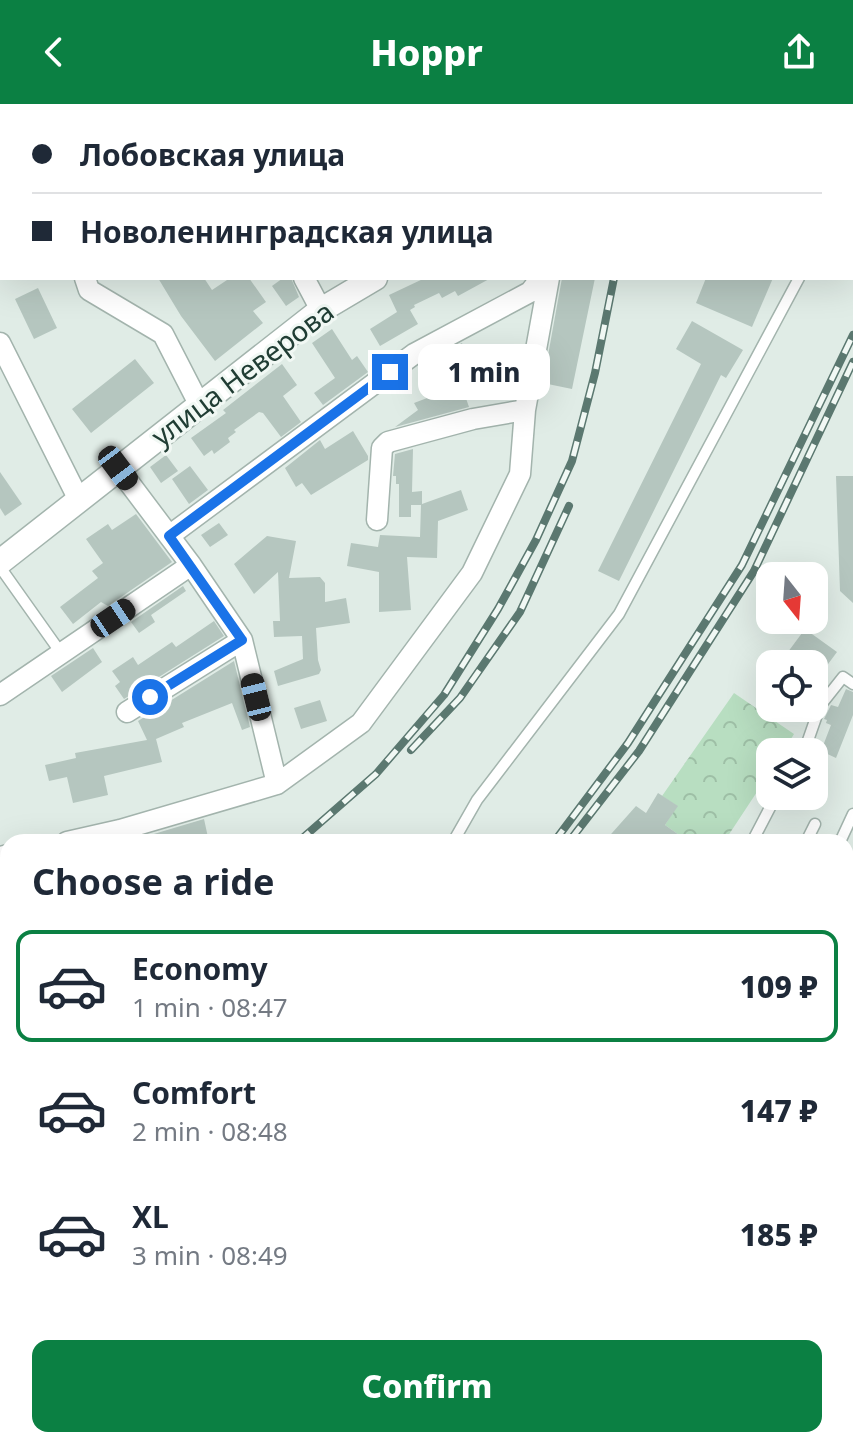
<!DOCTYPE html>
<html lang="en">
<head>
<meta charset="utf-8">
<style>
  :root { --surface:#fff; --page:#f6f6f7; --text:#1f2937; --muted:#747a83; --line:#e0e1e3; --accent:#0b8043 }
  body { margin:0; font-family:"Noto Sans",sans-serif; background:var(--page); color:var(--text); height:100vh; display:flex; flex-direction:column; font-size:30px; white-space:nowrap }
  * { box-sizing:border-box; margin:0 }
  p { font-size:26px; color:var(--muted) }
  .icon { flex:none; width:44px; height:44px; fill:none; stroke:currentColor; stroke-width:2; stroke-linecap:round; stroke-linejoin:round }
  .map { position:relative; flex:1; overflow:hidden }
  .side { position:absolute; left:0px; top:730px; width:854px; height:614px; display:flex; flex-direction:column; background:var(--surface); border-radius:24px 24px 0 0; box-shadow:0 8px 32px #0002 }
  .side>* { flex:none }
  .guide { position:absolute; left:0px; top:0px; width:854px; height:176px; box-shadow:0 8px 32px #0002; display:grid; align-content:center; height:176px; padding:0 32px; background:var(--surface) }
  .needle { width:52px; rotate:163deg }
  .controls { position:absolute; left:756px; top:458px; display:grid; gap:16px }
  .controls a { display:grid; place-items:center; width:72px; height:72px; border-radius:16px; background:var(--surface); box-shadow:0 8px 32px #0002; font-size:40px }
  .end { position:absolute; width:36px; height:36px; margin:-18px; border:10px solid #1a73e8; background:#fff; box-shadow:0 0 0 4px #fff }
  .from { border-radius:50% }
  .bubble { position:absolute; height:56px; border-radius:16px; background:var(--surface); box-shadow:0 8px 32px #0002; font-size:26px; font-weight:800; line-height:56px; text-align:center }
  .car { position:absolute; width:24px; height:48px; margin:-24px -12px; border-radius:10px; box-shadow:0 0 6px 2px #0007; background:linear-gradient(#222 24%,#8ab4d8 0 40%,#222 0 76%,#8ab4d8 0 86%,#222 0) }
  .guide b { display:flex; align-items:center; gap:28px; height:76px; font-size:30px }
  .guide b+b { border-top:2px solid var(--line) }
  .guide i { width:20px; height:20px; background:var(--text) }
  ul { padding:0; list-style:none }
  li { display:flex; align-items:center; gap:24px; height:112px; margin:0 16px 12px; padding:0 16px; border:4px solid transparent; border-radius:16px }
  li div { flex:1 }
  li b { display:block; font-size:30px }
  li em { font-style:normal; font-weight:800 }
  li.on { border-color:var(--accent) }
  li>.icon { width:72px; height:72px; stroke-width:1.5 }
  h2 { padding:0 32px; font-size:36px; line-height:96px }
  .primary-button { display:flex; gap:16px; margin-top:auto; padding:16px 32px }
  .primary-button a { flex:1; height:92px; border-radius:16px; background:var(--accent); color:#fff; font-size:32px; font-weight:800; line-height:92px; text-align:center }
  header { display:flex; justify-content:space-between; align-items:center; height:104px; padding:0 32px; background:var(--accent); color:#fff; font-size:36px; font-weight:800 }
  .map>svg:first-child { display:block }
</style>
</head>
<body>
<header><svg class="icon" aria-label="back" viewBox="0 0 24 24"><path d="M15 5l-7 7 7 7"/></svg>Hoppr<svg class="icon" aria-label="share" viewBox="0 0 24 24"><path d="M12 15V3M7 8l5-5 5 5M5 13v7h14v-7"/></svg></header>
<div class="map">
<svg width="853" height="1343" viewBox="0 0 853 1343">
  <defs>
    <pattern id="forest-crowns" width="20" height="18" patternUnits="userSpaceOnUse" patternTransform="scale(2)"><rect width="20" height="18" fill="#b8dec1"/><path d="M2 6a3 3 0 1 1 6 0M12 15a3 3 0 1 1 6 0" fill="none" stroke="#9ebfa6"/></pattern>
  </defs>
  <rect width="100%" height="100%" fill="#e0ece6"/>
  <path fill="url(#forest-crowns)" d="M734,589L794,630L783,648H770V668L724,738H689L665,721L677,702L662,692Z"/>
  <path fill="#b5c6bf" d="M158,174H204L212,186L230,174H249L266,198L253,207L263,219L215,257L181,212Z
    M283,174H291L299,193L286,202L272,182Z
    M425,174H491L458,192L455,187L442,194L439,189L414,201L415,203L410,206L418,220L380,242L370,225L397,208L389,191Z
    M562,174H595L572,285L543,279Z
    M706,174H773L752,223L696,199Z
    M38,184L57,224L34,235L15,195Z
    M692,217L743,246L726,274L721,271L619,477L598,467L701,260L676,245Z
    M332,225L352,256L357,252L368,268L323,301L314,289L335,274L312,239Z
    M462,239L473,269L459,274L469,303L395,323L418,306L414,299L443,288L434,266L452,260L447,247Z
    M135,255L154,279L91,329L72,305Z
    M282,260L297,281L283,292L301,318L281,333L263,309L259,308L234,326L236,328L228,334L230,338L214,350L212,346L204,352L191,334L226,309L223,306Z
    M353,327L368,352V356L311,391L302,379L296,383L285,364L320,336L325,345Z
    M413,345L412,388L422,387V400L461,386L468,406L438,417L437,454L407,453L411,506L379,508V468L347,462L351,439L378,443L380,431L420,433L421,401H411V413H399V380H396V372H393L395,350Z
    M166,351L178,367L161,379L150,363Z
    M190,362L208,386L189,400L172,375Z
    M0,368L22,400L5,412L0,404Z
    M836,372H853V499L840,487Z
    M136,410L172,458L108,502L101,498L73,520L60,503L98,474L92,467L103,459L86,435L108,420L112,426Z
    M219,419L228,431L210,443L201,431Z
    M267,432L296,437L289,474L320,473L325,479V498L346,494L350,519L316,524L318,556L321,566L319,570L278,582L274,567L303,555L302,532L274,533L273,517H280L278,468L254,490L234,460Z
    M183,482L186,487L151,511L155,518L139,529L131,518Z
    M214,517L224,532L124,595L115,582L120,578L112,567L133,553L138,561L172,538L176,543Z
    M805,525L837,548L814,579V560H779Z
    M93,544L102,558L62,588L51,572Z
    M234,557L250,623L242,626L232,599L182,619L184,623L156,635L162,658L104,672L108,691L73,699L67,673L49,677L45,661L76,654L75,649L147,636L138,617Z
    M846,585L853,588V611L836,654L821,647L831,621L826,619L827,616L824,615L831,601L838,603Z
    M320,596L327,617L301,625L294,604Z
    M658,689L678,702L665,721L689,738H604L636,702L646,709Z
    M204,715L209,738H127Z"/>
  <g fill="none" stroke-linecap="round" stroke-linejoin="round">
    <g stroke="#a3b4ad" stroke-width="13">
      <path id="service" d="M793,0V2
        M0,463L61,549
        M804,648L820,602L843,573L853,580
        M453,738L477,696L619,510L799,174
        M752,738L776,692
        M806,738L815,720
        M840,738L853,710
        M0,942L8,941
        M846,1008L853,993
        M8,1022V1026"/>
    </g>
    <g stroke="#a3b4ad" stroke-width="23">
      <path id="minor" d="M24,0L25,2
        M351,0L352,2
        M487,0L489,2
        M82,1L83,2
        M183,2V0
        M85,174L89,186L163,230L199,300
        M304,174L321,206
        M0,239L79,396
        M118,364L191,461L242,536L277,680
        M377,416L382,344L388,338L473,315L525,306
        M169,432L414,250L530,188L541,174
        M0,591L191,461
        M127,608L242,536
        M67,738L120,726L277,680L361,619L472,469L520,370L525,306L549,174
        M0,753L8,751
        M846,1166L853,1161
        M0,1310L8,1308
        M410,1343L411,1336
        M785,1343L786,1336"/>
    </g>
    <g stroke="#a3b4ad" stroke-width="27">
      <path id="tertiary" d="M578,2L579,0
        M0,458L321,206L375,174"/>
    </g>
    <use href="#service" stroke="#fff" stroke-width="10"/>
    <use href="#minor" stroke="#fff" stroke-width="20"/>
    <use href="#tertiary" stroke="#fff" stroke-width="24"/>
    <g stroke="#5b7870" stroke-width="8">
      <path id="rail" d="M649,2V0
        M411,646L460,594L520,508L569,402
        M571,735L639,647L754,467L853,258
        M298,738L376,670L444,591L498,505L536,436L572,357L595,269L614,174
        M554,738L628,639L742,461L853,231
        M0,866L8,864
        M0,1143L8,1141
        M0,1181L8,1177
        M0,1206L8,1203
        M0,1240L8,1238
        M0,1258L8,1256
        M0,1281L8,1278"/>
    </g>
    <use href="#rail" stroke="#f1f8f4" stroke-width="5" stroke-dasharray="15" stroke-linecap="butt"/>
  </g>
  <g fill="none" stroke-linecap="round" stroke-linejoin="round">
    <path stroke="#1a73e8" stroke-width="10" d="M150,593L242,536L169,432L390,268"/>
  </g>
  <g text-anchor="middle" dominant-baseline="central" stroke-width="6" stroke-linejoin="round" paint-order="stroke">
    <g font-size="28" fill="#203d34" stroke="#f1f8f4">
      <text transform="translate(242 269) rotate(-37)">улица Неверова</text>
    </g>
  </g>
</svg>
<div class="controls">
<a><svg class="needle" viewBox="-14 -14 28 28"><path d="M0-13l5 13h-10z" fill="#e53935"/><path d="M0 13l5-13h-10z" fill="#747a83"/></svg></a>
<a><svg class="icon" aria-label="locate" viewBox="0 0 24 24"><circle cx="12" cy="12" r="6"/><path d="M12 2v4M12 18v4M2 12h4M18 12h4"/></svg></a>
<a><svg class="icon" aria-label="layers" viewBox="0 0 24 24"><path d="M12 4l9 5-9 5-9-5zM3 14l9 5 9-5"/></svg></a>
</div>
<i class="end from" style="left:150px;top:593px"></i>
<i class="end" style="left:390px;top:268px"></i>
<div class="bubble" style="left:418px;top:240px;width:132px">1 min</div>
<i class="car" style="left:118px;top:364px;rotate:143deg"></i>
<i class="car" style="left:113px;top:514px;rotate:56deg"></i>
<i class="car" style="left:256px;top:593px;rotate:346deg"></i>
<div class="guide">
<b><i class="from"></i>Лобовская улица</b>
<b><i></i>Новоленинградская улица</b>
</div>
<section class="side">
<h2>Choose a ride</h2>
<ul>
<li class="on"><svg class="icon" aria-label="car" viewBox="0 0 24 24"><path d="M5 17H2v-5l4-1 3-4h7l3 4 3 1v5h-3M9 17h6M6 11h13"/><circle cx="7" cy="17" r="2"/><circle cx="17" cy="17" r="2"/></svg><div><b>Economy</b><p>1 min · 08:47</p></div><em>109 ₽</em></li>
<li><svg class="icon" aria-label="car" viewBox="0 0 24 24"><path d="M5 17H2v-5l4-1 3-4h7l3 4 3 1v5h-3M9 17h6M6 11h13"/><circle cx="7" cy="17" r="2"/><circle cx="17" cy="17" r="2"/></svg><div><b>Comfort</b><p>2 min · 08:48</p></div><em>147 ₽</em></li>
<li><svg class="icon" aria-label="car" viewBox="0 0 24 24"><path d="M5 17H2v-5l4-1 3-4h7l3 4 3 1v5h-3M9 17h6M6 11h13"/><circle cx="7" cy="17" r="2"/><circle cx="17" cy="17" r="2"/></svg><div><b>XL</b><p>3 min · 08:49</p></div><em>185 ₽</em></li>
</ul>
<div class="primary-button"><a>Confirm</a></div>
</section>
</div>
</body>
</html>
